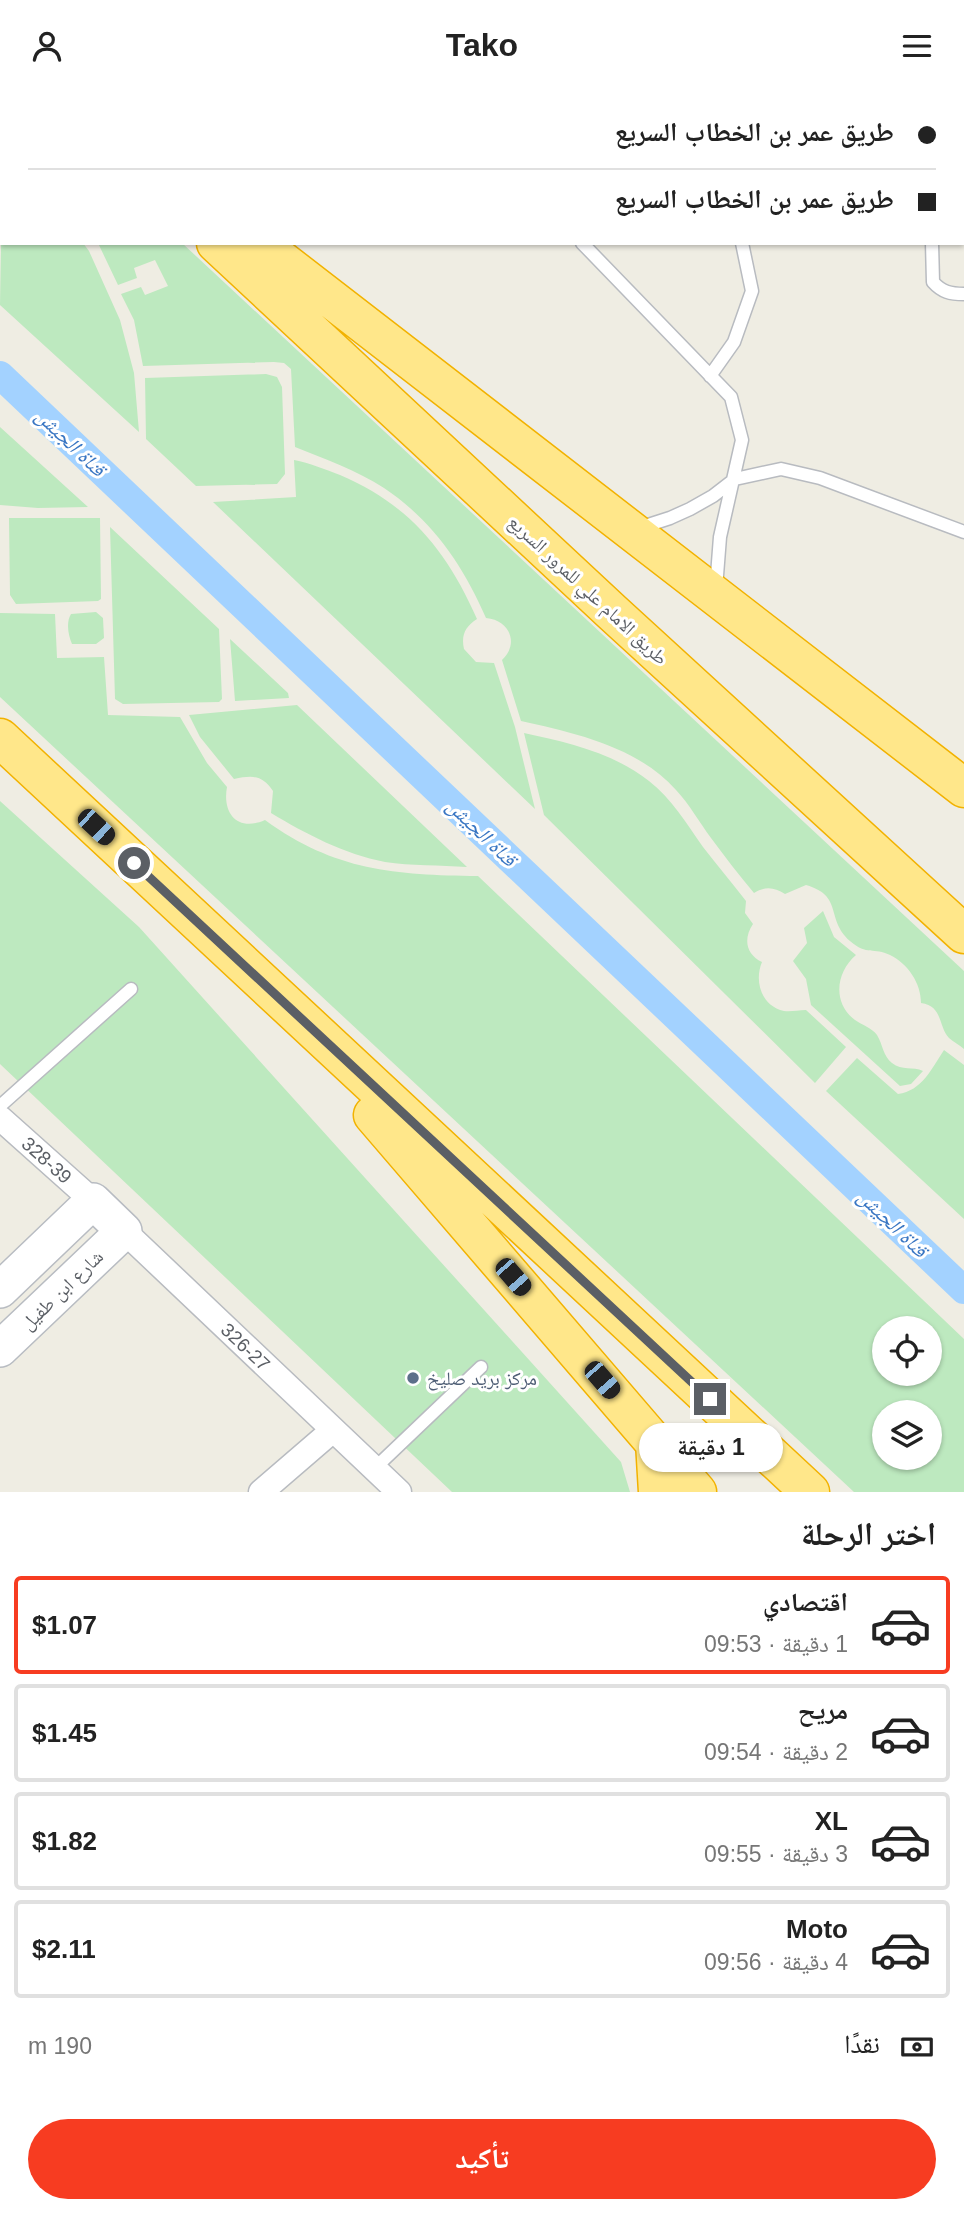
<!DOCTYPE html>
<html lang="ar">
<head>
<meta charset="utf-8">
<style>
  :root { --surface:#fff; --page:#f2f2f2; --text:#222; --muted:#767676; --line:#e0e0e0; --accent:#f73c21 }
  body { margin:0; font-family:Helvetica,"Noto Naskh Arabic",sans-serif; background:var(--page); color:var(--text); direction:rtl; height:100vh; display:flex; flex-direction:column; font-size:26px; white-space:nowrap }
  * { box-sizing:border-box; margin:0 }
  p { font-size:23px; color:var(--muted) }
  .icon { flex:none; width:38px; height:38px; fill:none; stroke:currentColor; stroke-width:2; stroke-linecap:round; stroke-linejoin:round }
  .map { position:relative; height:1401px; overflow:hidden; direction:ltr }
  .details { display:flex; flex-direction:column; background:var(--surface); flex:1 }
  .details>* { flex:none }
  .hud { position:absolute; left:0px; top:0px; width:964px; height:154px; box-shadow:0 2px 5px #0004; direction:rtl; display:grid; align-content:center; height:154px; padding:0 28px; background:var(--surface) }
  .buttons { position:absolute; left:872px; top:1225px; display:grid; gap:14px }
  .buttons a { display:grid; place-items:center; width:70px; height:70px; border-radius:50%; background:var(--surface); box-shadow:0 2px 5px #0004; font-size:35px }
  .end { position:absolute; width:32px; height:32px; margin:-16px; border:9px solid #5b5f65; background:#fff; box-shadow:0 0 0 4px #fff }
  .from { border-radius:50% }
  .bubble { position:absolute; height:49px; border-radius:24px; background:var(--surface); box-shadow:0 2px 5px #0004; font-size:23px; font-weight:800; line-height:49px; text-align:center; direction:rtl }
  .car { position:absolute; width:21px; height:42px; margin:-21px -10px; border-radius:9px; box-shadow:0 0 5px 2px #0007; background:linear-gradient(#222 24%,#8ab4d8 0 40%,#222 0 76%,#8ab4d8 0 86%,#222 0) }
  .hud b { display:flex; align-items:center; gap:24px; height:66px; font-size:26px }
  .hud b+b { border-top:2px solid var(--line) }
  .hud i { width:18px; height:18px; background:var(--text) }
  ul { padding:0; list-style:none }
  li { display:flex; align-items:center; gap:21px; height:98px; margin:0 14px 10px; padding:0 14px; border:4px solid var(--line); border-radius:7px }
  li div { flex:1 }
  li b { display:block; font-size:26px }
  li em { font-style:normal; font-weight:800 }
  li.on { border-color:var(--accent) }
  li>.icon { width:63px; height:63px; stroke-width:1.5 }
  h2 { padding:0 28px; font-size:32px; line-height:84px }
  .pay { display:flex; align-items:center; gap:18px; height:77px; padding:0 28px; font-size:26px }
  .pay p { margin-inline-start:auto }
  .action { display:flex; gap:14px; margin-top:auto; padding:14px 28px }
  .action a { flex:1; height:80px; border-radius:42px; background:var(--accent); color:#fff; font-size:28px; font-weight:800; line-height:80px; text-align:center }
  header { display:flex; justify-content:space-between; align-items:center; height:91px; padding:0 28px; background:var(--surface); font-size:32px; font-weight:800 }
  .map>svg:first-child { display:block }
</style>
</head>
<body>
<header><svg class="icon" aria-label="menu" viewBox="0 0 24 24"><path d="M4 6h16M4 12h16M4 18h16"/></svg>Tako<svg class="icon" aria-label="person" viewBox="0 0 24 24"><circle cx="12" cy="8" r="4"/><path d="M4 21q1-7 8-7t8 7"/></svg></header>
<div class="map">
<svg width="964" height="1401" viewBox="0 0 964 1401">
  <rect width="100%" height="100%" fill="#efede3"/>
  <path fill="#bde9bf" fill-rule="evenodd" d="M2,94V152H83L89,160L120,229L134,282L139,341L0,214Z
    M98,152H182L964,880V958C960,954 953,951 949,947C938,935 943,915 921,912C921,892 908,873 890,864C874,856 867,865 850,850C825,828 844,805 806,794L785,803C774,796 765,795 754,802C739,784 725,766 711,747C699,731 690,714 676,699C638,656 575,642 521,630L502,569C520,552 509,529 486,527C463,474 432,429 384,397C356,379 325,368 295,356L291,278L284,272L274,271L143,275L134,229L121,203L141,196L145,204L168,195L155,169L134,177L137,187L118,194Z
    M266,283L277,286L282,296L285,383L277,393L196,395L146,348L145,287Z
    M0,336L88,416L38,417L0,414Z
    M294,369C310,372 324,378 340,384C410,414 447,460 477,528C465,536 461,544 464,558L476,571L494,572L515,636L535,718L213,411L296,406Z
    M9,427H100L101,508L98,510L16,513L10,504Z
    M110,436L219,538L222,608L219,611L123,613L115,608Z
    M96,521L103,527L104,547L96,553H72C68,544 66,531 71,523Z
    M0,522L55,523L57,567L104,566L108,624L180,626L207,672L227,696C222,723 238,741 265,729C335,780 395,784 478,785L964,1248V1401H854L0,606ZM884,1237H929V1283H884ZM884,1321H929V1367H884Z
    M230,548L288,602L289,607L235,610Z
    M297,614L467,776C440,774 411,775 385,771C344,763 306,743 271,722L273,700C262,684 253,684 234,688L200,646L189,624Z
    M524,642C566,651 614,662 649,690C672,708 686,732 703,756C717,774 732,792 746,810L745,822L753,833C743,848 746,863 762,871C754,890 761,915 784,920C791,921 798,919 806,919L846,956L815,992L544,724Z
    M0,710L139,836L621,1371L630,1401H452L0,973Z
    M823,820L834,846L856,864C836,881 832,912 855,929C862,934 872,937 877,944C883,954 883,965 892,972C902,980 913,975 923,980L911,993L900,995L811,914L806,888L793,870L807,852L804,837Z
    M944,959L964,974V1128L826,1000L857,967L898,1003C922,1000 932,977 944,959Z"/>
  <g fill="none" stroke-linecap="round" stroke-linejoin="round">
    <path stroke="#a3d2ff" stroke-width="28" d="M0,284L964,1199"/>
    <g stroke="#b8bbc0" stroke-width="15">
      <path id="lane" d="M430,0L432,2
        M630,2V0
        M962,52H964
        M582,152L731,306L742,349L720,446L716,497
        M932,152L933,191C942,201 950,203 964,203
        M710,285L734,251L752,200L742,152
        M639,437L670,427L690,418L713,405L735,388L781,378L820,387L964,441
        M0,1015L131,898
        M375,1377L481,1276"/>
    </g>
    <g stroke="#b8bbc0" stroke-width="27">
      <g id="street">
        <path id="s1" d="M0,1027L93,1110"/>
        <path id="s2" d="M124,1140L399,1401"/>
        <path d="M261,1401L333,1339"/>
      </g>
    </g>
    <g stroke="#b8bcc2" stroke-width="38">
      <path id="secondary" d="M0,1199L93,1110L124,1140L0,1258"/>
    </g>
    <g stroke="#f2b200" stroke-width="41">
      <path id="highway" d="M63,0L65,2
        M216,152L612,521L964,843
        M259,152L964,697
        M0,647L810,1401
        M373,1024L697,1401
        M655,1351L658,1401"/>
    </g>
    <use href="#lane" stroke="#fff" stroke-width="12"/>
    <use href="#street" stroke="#fff" stroke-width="24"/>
    <use href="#secondary" stroke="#fff" stroke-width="35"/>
    <use href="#highway" stroke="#ffe78a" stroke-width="38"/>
  </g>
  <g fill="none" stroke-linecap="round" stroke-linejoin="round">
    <path stroke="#5b5f65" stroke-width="9" d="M134,772L710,1308"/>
  </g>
  <circle fill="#5c6f8a" stroke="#fff" stroke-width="2.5" cx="413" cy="1287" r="7"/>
  <g text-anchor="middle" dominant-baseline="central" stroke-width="6" stroke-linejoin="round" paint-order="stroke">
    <g font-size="19" fill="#5b5f65" stroke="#fff">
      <text transform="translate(588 499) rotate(43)">طريق الامام علي للمرور السريع</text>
      <text stroke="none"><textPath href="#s1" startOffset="63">328-39</textPath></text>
      <text transform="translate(62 1199) rotate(-44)">شارع ابن طفيل</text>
      <text stroke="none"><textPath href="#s2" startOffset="168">326-27</textPath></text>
    </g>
    <g font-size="19" fill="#4e5e75" stroke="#fff" text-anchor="start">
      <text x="427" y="1287">مركز بريد صليخ</text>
    </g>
    <g font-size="21" font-style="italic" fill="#3976c3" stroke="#fff">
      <text transform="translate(71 351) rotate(44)">قناة الجيش</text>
      <text transform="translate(482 741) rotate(44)">قناة الجيش</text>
      <text transform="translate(893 1132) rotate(44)">قناة الجيش</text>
    </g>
  </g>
</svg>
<div class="buttons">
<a><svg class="icon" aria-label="locate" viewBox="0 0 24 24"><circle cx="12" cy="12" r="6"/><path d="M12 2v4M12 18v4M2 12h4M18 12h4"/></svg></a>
<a><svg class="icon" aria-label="layers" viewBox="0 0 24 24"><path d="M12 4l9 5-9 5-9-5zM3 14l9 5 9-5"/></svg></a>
</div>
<i class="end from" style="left:134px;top:772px"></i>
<i class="end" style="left:710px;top:1308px"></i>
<div class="bubble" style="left:639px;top:1332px;width:144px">1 دقيقة</div>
<i class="car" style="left:96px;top:736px;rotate:133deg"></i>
<i class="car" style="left:513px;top:1186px;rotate:139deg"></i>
<i class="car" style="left:602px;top:1289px;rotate:139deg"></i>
<div class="hud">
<b><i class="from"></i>طريق عمر بن الخطاب السريع</b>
<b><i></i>طريق عمر بن الخطاب السريع</b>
</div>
</div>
<section class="details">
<h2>اختر الرحلة</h2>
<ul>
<li class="on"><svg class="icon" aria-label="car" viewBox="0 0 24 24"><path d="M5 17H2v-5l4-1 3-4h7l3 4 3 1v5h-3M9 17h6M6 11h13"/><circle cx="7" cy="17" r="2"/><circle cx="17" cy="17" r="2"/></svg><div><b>اقتصادي</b><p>1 دقيقة · 09:53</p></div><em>$1.07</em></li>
<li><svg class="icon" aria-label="car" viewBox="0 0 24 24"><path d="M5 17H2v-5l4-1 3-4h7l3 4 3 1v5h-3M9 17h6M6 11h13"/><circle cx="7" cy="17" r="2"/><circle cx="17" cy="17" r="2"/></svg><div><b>مريح</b><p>2 دقيقة · 09:54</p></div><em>$1.45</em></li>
<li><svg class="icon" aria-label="car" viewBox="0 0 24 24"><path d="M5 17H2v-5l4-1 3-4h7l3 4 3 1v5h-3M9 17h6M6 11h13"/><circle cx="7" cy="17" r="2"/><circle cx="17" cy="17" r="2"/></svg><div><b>XL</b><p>3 دقيقة · 09:55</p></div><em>$1.82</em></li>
<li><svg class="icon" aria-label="car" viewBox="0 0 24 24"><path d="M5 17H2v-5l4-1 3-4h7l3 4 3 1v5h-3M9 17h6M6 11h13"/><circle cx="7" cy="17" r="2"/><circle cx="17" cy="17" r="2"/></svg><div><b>Moto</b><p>4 دقيقة · 09:56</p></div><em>$2.11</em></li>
</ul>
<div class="pay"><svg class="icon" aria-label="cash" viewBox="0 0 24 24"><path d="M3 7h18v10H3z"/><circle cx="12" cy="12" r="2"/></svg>نقدًا<p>190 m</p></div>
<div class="action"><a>تأكيد</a></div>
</section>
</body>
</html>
